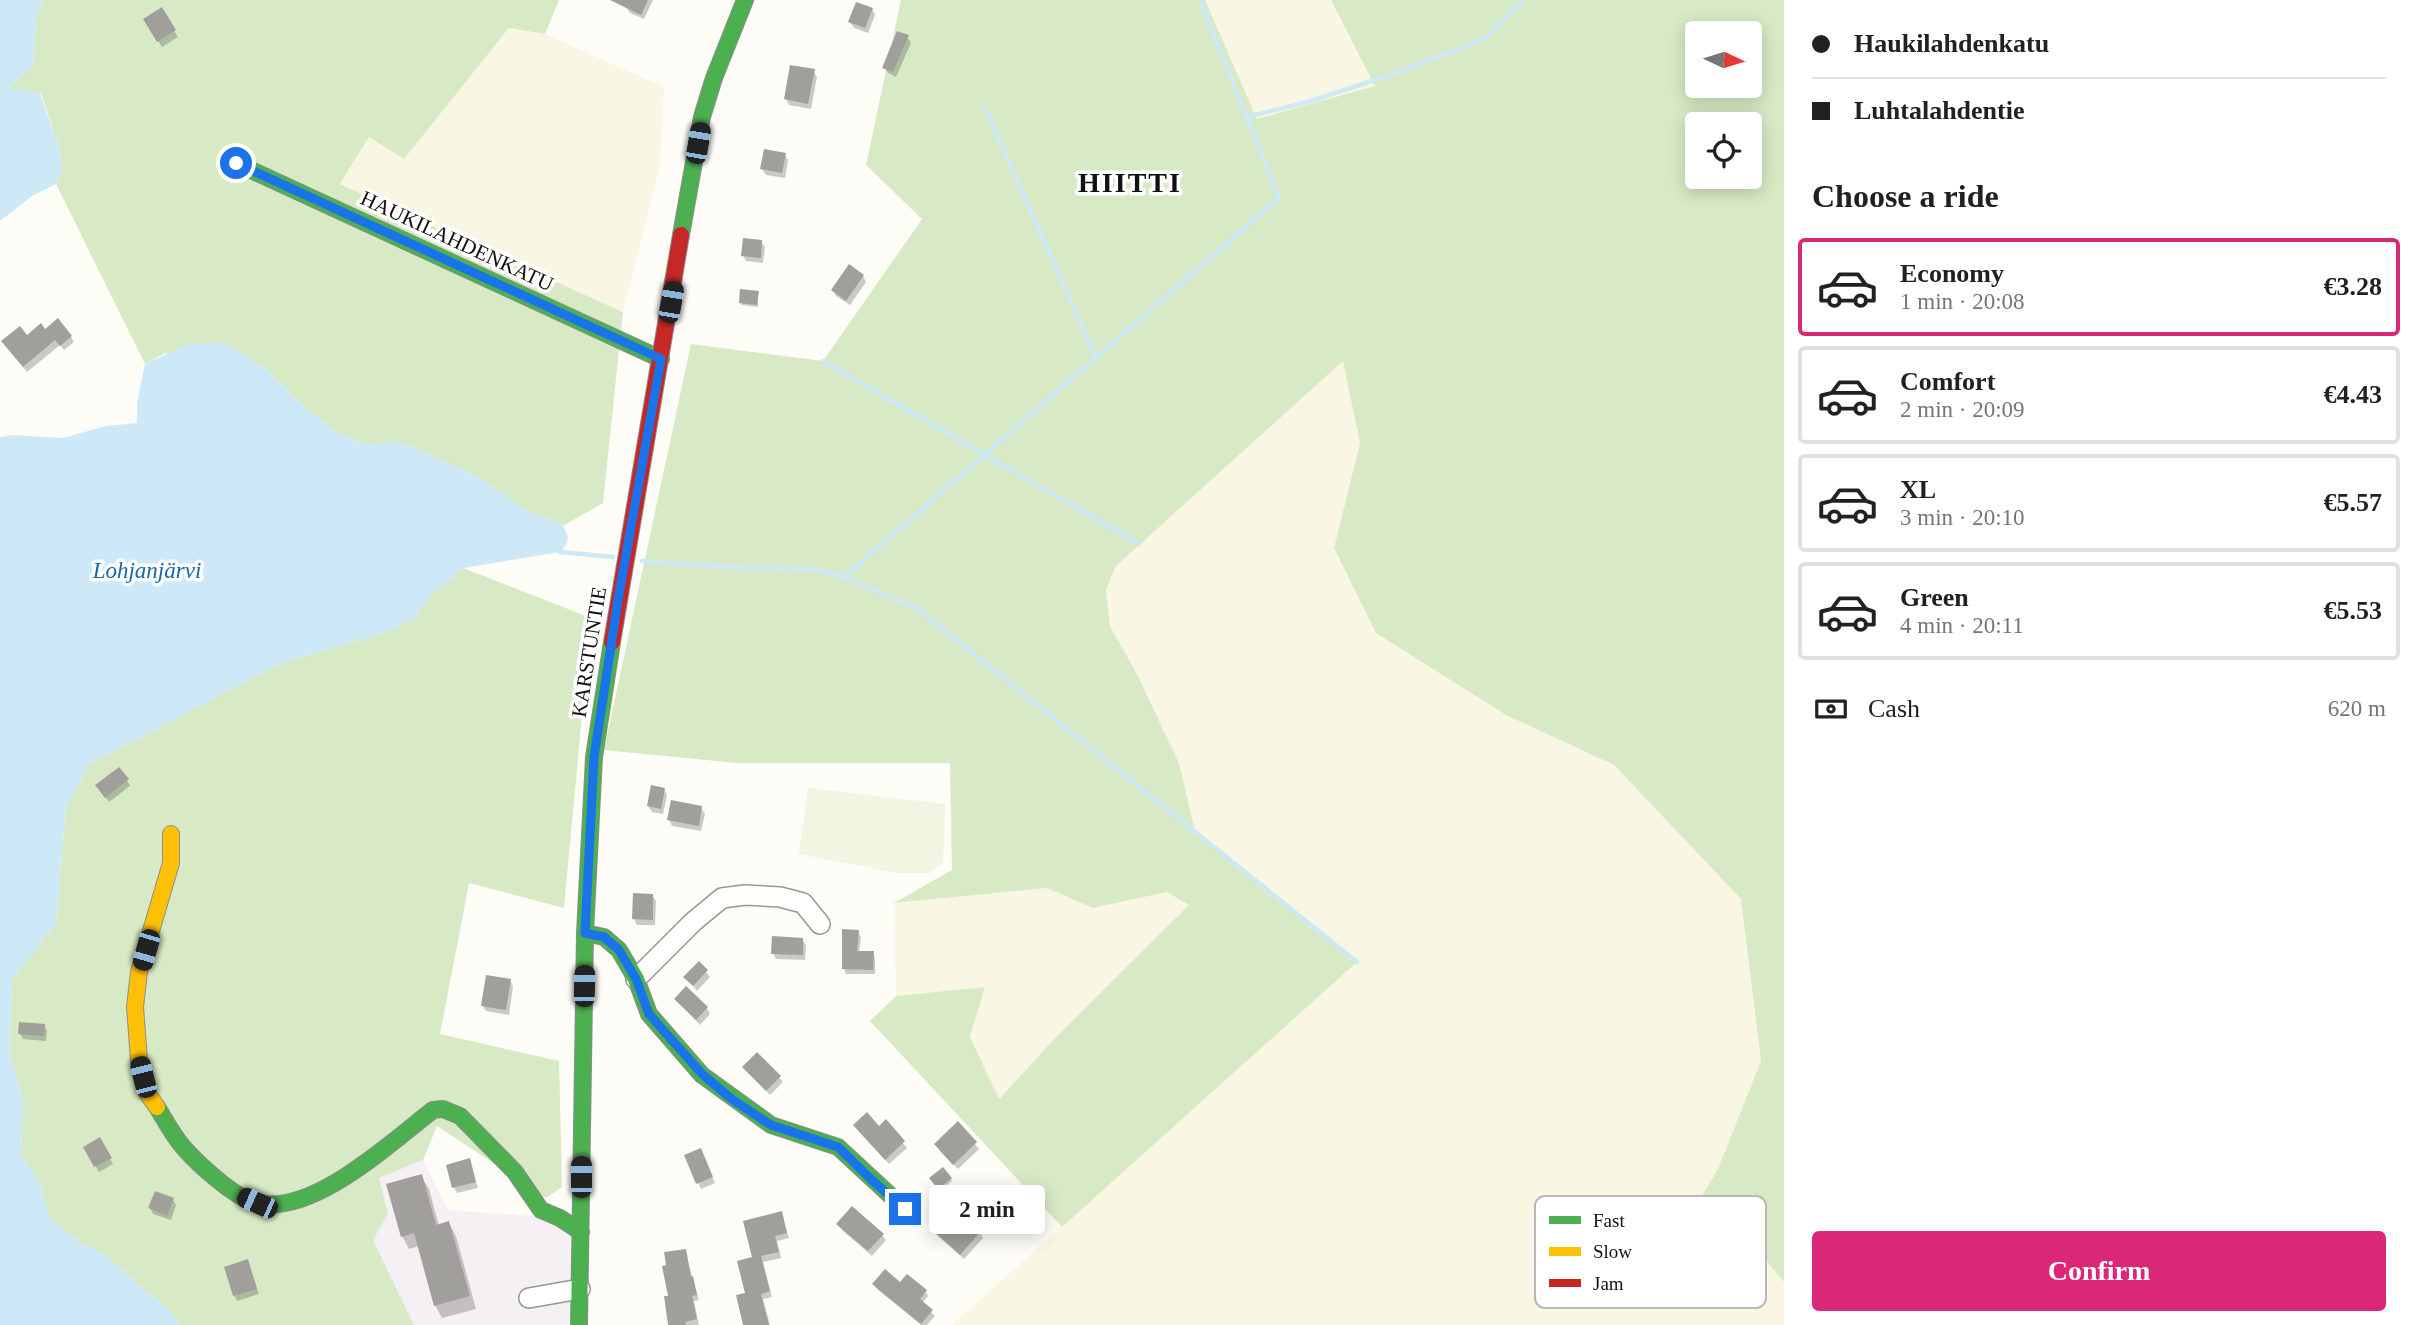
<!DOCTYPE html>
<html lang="en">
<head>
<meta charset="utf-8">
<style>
  :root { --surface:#fff; --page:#f2f2f2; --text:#202124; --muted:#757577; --line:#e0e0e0; --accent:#db2777 }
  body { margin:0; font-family:"Times New Roman",serif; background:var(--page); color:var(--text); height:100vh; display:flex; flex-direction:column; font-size:26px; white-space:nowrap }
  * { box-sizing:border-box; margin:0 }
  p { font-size:23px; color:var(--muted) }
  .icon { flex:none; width:38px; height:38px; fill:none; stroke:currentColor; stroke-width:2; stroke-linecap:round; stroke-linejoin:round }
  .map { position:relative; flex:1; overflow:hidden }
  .sheet { display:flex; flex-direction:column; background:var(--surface); width:630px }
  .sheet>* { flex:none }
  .banner { display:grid; align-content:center; height:154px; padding:0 28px; background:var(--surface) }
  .needle { width:46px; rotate:94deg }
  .fabs { position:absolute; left:1685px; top:21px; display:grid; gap:14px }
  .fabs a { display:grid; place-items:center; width:77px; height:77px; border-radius:7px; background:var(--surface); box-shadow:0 4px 18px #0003; font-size:35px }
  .end { position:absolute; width:32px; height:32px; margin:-16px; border:9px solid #1a73e8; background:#fff; box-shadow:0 0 0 4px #fff }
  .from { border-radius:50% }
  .bubble { position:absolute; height:49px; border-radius:7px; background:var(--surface); box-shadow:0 4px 18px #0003; font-size:23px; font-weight:700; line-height:49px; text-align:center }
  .car { position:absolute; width:21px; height:42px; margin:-21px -10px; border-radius:9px; box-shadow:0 0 5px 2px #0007; background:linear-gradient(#222 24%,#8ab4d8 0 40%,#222 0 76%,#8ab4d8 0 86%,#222 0) }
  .banner b { display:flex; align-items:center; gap:24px; height:66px; font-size:26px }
  .banner b+b { border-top:2px solid var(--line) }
  .banner i { width:18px; height:18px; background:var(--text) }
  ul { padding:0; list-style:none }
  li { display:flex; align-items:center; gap:21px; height:98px; margin:0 14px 10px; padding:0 14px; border:4px solid var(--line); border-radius:7px }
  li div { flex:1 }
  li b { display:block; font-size:26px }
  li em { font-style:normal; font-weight:700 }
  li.current { border-color:var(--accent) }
  li>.icon { width:63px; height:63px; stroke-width:1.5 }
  h2 { padding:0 28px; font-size:32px; line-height:84px }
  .pay { display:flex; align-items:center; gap:18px; height:77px; padding:0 28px; font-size:26px }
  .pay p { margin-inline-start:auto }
  .action { display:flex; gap:14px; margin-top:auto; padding:14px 28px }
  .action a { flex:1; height:80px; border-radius:7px; background:var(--accent); color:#fff; font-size:28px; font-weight:700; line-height:80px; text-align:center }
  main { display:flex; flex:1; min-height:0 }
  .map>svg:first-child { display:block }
</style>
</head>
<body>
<main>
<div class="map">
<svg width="1784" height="1325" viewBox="0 0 1784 1325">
  <rect width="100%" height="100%" fill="#fdfcf7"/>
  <path fill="#f5f0f3" d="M423,1160L448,1210L560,1218L581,1232L579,1325H414L373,1240L388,1214L379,1178Z"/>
  <path fill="#f9f7e4" d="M1205,0H1331L1376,86L1257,119Z
    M510,28L545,34L664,87L660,165L623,312L340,184L369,136L404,158Z
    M1344,360L1360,443L1334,548L1376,633L1506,715L1614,765L1741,899L1761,1061L1718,1169L1700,1199L1706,1208L1734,1222L1784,1282V1325H952L1356,962L1195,831L1179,763L1137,674L1110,626L1106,590L1116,566Z
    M1047,888L1093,908L1168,892L1189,905L1054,1039L998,1099L970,1037L985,987L896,996L894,903Z"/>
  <path fill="#d8eac5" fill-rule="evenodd" d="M43,0H559L545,34L509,28L404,159L369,137L340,184L623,312L603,503L563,526L519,506L481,478L417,449L395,441L368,445L338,433L302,406L260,364L165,353L145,364L56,184L62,168L59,148L41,93L7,88L33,66L36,19Z
    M901,0H1205L1257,119L1375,86L1331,0H1784V1282L1734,1222L1706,1208L1700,1199L1718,1169L1761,1061L1741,899L1614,765L1506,715L1376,633L1334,548L1360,443L1343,361L1116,566L1106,590L1110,626L1137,674L1179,763L1195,831L1357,962L1062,1227L870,1021L896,996L985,987L970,1037L999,1099L1054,1039L1189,905L1167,892L1093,908L1047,888L894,903L952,870L950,763H737L604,750L691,344L823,361L922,219L866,165ZM1698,33H1750V86H1698ZM1698,124H1750V177H1698Z
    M463,568L591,618L564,908L469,883L440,1034L559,1061L562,1187L546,1198L437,1126L423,1160L379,1178L388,1214L373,1240L414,1325H181L168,1310L106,1255L81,1243L49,1217L42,1188L21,1154L23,1102L10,1054L12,979L56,924L66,806L90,764L279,664L380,634L412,621L433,593Z"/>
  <path fill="#f0f6e1" d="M808,788L945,804L943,863L928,873H898L799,854Z"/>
  <path fill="#cde8f7" d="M0,0H43L36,19L33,66L8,87L40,93L59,148L62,168L56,184L32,196L0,221Z
    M223,343L260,364L302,406L338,433L368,445L395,441L417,449L481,478L519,506L563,526L568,537L566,545L560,552L463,568L433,593L412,621L380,634L279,664L90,764L66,806L56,924L12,979L10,1054L23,1102L21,1154L42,1188L49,1217L81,1243L106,1255L168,1310L181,1325H0V437L13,435L63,438L106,426L137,423V403L145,364L188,344Z"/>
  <path fill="#0003" d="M629,0H653L644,19L630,13L626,7Z
    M872,9L875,15L868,33L854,28L850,22Z
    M161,10L178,37L162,47L145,20Z
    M907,37L911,43L896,77L888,73L884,67Z
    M814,71L817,77L811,109L789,105L786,99Z
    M785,155L788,160L785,178L766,175L762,169Z
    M761,242L765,247L763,263L746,261L743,255Z
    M863,276L866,282L850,305L836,296L833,290Z
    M758,292V307L742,305L740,303Z
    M45,331L71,337L74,342L64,350L60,345L27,372L7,347Z
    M127,780L130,786L109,802L101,791Z
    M664,789L667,795L663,814L652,812L648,806Z
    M701,808L705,814L701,831L672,826L669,820Z
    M652,895L656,901L655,925H637L634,919Z
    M858,932L861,937L859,953H873L875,958V974H846L844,969Z
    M802,939L806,945L805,960L776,959L773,953Z
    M699,964L710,977L697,991L686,977Z
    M510,980L513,986L509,1015L486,1011L483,1006Z
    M676,999L707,1008L710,1014L700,1025Z
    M44,1025L47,1031L46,1041L23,1039L20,1034Z
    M744,1067L779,1077L783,1082L770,1095Z
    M886,1122L907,1148L889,1164L855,1125L879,1128Z
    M958,1124L979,1149L958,1169L939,1150Z
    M99,1140L113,1164L99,1172L85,1148Z
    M686,1156H703L715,1183L701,1189Z
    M469,1160L478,1188L457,1193L454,1187Z
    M421,1176L429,1189L439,1226L449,1223L456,1236L476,1309L442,1318L435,1305L419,1246L409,1249L402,1236Z
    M951,1179L952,1181L941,1190L933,1181Z
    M173,1200L176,1205L171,1220L153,1214L150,1208Z
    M781,1213L789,1238L777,1241L781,1258L763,1262L772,1297L763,1299L770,1325H745L748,1294L754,1259Z
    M954,1223L980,1232L983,1238L964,1259L937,1235L933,1229Z
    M839,1224L882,1235L886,1240L872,1256L842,1230Z
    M685,1251L699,1300L694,1301L699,1325H669L670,1297Z
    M248,1261L259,1294L237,1301L234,1295Z
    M874,1284H900L925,1291L928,1296L922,1303L935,1316L927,1325H921L877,1289Z"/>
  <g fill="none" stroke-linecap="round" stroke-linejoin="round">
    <path stroke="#cde8f7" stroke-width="4.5" d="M985,108L1096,358
      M1247,117L1311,101L1390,75L1485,39L1524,0
      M823,361L1139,544
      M560,552L613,557
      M642,561L748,568L815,569L844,577L918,609L1357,962
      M844,577L1279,198L1200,0"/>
  </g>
  <path fill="#a19f9c" d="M610,0H648L641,15Z
    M856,2L873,8L865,28L848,22Z
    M162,7L176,30L157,42L143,19Z
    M897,31L909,35L893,72L882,68Z
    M790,65L815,69L808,104L784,99Z
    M764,149L786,153L782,173L760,169Z
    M743,238L762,240L761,258L741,256Z
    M849,264L864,275L846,301L831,290Z
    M740,289L759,291L757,305L739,303Z
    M58,318L72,336L60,346L55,340L23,367L1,341L20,326L27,335L41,323L45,329Z
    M119,767L129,779L105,798L95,785Z
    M651,785L665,788L661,809L647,806Z
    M671,800L702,806L699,826L667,820Z
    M633,893L653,894V920L632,919Z
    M842,929L859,930L857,951H874L873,970L842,969Z
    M772,936L803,938V955L771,954Z
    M699,961L708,970L693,986L683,977Z
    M486,975L511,979L506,1010L481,1006Z
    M686,986L708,1007L696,1020L674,999Z
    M19,1022L45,1024L44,1036L18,1034Z
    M757,1052L781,1076L766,1091L742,1067Z
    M867,1112L879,1126L886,1119L905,1141L885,1160L853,1125Z
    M958,1121L977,1142L953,1165L934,1144Z
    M100,1137L112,1158L94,1167L83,1147Z
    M701,1148L713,1177L696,1184L684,1155Z
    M470,1158L476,1182L452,1188L446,1165Z
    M943,1167L952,1178L938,1189L929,1178Z
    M422,1174L436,1225L449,1221L470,1296L434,1306L414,1233L401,1237L386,1184Z
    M155,1191L174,1198L167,1216L148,1208Z
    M852,1206L884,1234L868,1251L836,1224Z
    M782,1211L787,1233L775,1236L779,1252L761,1256L770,1291L761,1294L769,1325H743L736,1295L745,1293L737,1261L752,1257L743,1221Z
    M946,1213L954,1220L960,1213L981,1231L960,1255L931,1229Z
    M686,1249L691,1277L693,1276L697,1295L692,1296L697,1319L685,1322L686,1325H668L664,1296H668L662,1266L666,1265L664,1252Z
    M248,1259L257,1289L233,1296L224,1267Z
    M885,1269L900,1282L907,1274L927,1290L920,1299L933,1310L921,1324L872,1284Z"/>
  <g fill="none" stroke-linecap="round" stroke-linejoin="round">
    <g stroke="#979795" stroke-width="22">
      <path id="street" d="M636,979L693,922L722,898L745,895L780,897L803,903L820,924
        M529,1298L580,1289"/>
    </g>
    <g stroke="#8e8d8b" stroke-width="18">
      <path id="fast" d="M236,163L661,359
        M681,235L702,117L714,78L745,0
        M585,933L604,937L619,950L636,979L649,1014L702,1075L771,1125L838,1147L905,1209
        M157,1107C165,1120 173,1136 184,1148C198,1164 235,1198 256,1203C313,1216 390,1143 433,1110L443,1109L460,1116L515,1172L541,1210L560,1218L581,1232
        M579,1325L585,933L594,757L612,642"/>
    </g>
    <g stroke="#8e8d8b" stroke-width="18">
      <path id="slow" d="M157,1107L147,1093L139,1060L135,1007L139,972L171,863V834"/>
    </g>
    <g stroke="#8e8d8b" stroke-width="18">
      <path id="jam" d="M612,642L681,235"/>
    </g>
    <use href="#street" stroke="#fffffe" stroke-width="19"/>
    <use href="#fast" stroke="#4caf50" stroke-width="16"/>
    <use href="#slow" stroke="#ffc107" stroke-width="16"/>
    <use href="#jam" stroke="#c62828" stroke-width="16"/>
  </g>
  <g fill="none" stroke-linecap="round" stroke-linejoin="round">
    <path stroke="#1a73e8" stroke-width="9" d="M236,163L661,359L618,600L594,757L585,933L604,937L619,950L636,979L649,1014L702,1074L733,1100L771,1125L838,1147L874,1182L905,1209"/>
  </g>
  <g text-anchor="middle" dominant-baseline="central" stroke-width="7" stroke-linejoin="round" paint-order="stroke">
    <g font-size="21" fill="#111" stroke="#fff">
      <text transform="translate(457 241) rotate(25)">HAUKILAHDENKATU</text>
      <text transform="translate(589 652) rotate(-81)">KARSTUNTIE</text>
    </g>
    <g font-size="23" font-style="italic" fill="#1768a6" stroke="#fff">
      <text x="147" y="570">Lohjanjärvi</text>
    </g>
    <g font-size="28" font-weight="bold" letter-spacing="2" fill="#111" stroke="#fff">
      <text x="1130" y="182">HIITTI</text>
    </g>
  </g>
  <rect x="1535" y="1196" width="231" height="112" rx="10" fill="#fff" stroke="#b8b8b8" stroke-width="2"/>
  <rect x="1549" y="1216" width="32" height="8" fill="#4caf50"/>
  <rect x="1549" y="1247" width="32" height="9" fill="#ffc107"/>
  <rect x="1549" y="1279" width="32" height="8" fill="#c62828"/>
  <g font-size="19" fill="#111">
    <text x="1593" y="1227">Fast</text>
    <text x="1593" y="1258">Slow</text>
    <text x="1593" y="1290">Jam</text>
  </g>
</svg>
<div class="fabs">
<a><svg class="needle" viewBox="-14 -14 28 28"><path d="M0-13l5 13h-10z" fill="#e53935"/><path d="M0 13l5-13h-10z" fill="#757577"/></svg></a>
<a><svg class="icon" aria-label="locate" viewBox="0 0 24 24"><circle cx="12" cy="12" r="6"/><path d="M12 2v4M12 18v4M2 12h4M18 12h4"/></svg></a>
</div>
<i class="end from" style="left:236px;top:163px"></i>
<i class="end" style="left:905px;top:1209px"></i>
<div class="bubble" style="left:929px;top:1185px;width:116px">2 min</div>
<i class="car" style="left:698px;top:143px;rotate:10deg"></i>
<i class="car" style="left:671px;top:302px;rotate:10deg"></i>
<i class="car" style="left:146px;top:950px;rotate:196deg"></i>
<i class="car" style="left:584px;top:986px;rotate:1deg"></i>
<i class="car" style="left:143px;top:1077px;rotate:346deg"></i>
<i class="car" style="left:581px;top:1177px;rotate:0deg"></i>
<i class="car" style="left:257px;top:1203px;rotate:294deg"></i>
</div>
<section class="sheet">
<div class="banner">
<b><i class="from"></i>Haukilahdenkatu</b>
<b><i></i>Luhtalahdentie</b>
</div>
<h2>Choose a ride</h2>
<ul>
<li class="current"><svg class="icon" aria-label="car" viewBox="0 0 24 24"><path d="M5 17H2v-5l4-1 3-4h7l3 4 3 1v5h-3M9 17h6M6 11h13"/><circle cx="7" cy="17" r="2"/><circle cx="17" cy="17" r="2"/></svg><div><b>Economy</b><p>1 min · 20:08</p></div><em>€3.28</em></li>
<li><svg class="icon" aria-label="car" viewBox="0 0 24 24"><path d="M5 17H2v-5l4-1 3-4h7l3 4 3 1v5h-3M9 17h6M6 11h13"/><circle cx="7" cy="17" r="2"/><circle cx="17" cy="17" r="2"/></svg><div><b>Comfort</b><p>2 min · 20:09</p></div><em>€4.43</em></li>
<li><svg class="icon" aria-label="car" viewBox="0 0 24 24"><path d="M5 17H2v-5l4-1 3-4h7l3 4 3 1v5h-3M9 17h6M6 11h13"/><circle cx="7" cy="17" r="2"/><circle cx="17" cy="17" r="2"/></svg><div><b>XL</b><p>3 min · 20:10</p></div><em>€5.57</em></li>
<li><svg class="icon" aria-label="car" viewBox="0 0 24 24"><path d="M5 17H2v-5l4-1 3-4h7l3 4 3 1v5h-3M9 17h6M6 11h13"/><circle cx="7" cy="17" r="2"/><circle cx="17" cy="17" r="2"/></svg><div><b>Green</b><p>4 min · 20:11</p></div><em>€5.53</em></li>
</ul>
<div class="pay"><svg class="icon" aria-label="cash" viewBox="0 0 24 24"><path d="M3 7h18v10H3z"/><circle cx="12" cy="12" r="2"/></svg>Cash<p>620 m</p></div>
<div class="action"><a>Confirm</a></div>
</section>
</main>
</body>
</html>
